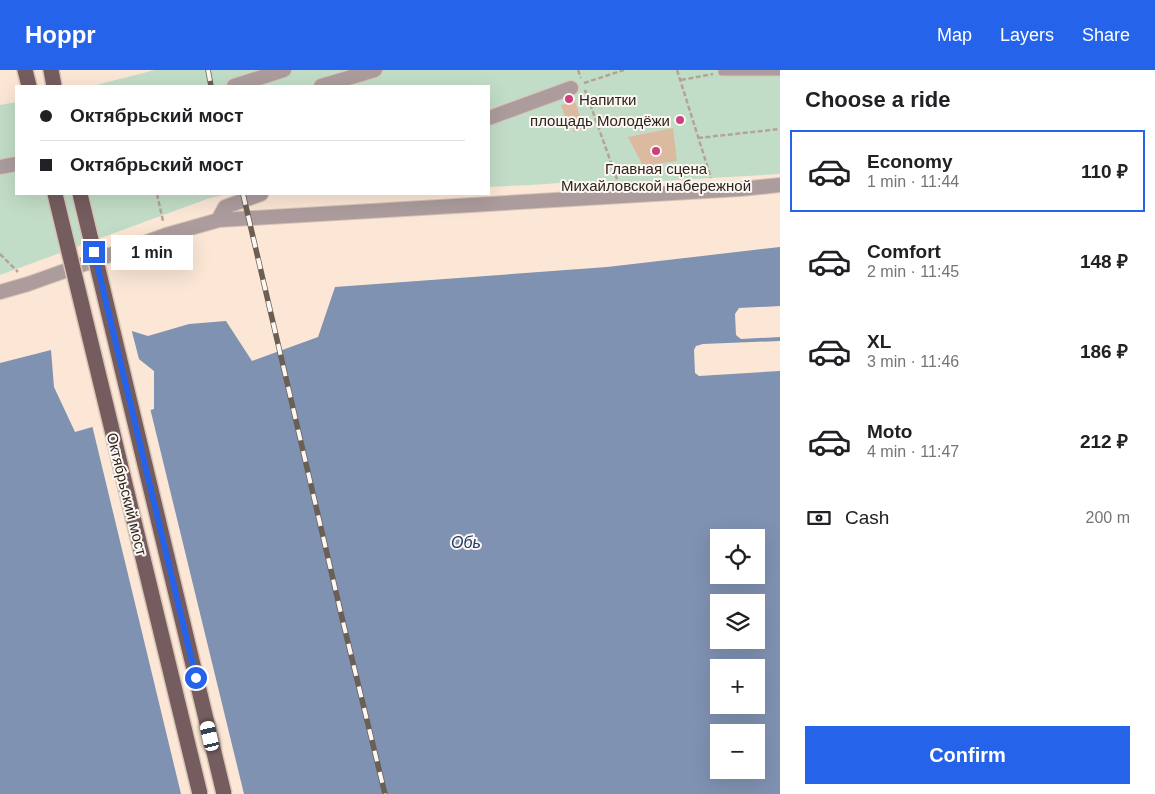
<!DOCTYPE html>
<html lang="en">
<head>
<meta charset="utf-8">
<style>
  :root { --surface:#fff; --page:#f6f6f6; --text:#202124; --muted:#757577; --line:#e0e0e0; --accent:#2563eb }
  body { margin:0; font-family:Helvetica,sans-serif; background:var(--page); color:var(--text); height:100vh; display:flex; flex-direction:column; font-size:19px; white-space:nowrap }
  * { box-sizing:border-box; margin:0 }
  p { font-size:16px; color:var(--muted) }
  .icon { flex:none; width:28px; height:28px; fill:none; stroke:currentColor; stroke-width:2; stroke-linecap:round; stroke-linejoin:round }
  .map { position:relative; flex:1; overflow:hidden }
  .details { display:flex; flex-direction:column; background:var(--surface); width:375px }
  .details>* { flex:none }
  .top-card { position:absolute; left:15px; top:15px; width:475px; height:110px; border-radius:0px; box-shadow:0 5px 20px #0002; display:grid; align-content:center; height:110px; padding:0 25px; background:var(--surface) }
  .fabs { position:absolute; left:710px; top:459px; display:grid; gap:10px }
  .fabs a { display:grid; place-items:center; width:55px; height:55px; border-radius:0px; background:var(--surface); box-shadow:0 5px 20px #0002; font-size:25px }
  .end { position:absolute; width:22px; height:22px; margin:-11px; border:6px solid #2563eb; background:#fff; box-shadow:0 0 0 2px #fff }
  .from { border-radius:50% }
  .bubble { position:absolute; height:35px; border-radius:0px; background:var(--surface); box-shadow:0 5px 20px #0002; font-size:16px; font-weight:800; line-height:35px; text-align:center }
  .car { position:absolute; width:15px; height:30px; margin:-15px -8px; border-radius:6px; box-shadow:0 0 4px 1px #0007; background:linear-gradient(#fff 24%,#345 0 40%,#fff 0 76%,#345 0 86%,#fff 0) }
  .top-card b { display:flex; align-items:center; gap:18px; height:48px; font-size:19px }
  .top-card b+b { border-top:1px solid var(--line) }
  .top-card i { width:12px; height:12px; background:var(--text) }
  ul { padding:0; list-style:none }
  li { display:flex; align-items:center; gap:15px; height:82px; margin:0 10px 8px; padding:0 15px; border:2px solid transparent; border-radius:0px }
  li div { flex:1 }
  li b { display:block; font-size:19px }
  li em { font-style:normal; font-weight:800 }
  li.selected { border-color:var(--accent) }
  li>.icon { width:45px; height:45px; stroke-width:1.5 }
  h2 { padding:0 25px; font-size:22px; line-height:60px }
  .pay { display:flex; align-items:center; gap:12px; height:55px; padding:0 25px; font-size:19px }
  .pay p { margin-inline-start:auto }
  .button { display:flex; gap:10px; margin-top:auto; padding:10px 25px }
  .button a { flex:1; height:58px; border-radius:0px; background:var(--accent); color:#fff; font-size:20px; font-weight:800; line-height:58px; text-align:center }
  header { display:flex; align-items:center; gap:30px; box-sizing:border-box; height:70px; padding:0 25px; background:var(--accent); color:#fff }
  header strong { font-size:24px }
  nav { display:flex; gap:28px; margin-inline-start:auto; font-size:18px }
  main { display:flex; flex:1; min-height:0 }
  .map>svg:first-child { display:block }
</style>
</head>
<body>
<header>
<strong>Hoppr</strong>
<nav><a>Map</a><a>Layers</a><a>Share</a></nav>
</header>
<main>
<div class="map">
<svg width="780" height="724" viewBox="0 0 780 724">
  <rect width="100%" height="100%" fill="#fce7d6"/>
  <path fill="#c2ddc7" d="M155,0H780V104L590,115L589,111L531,115L489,117V16H92Z
    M16,32V124H226L207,129L0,205V35Z"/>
  <path fill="#7f92b1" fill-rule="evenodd" d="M780,177V724H0V293L51,280L54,317L75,362L154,339V301L130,282L119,257L148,266L189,254L226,251L252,291L318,267L335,217L607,197ZM719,468H756V505H719ZM719,532H756V570H719ZM719,598H756V635H719ZM719,662H756V700H719Z"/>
  <path fill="#fce7d6" d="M780,236V267L741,269L736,265L735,244L739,238Z
    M119,254L131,258L140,293L128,283L116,258Z
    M780,271V301L699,306L695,303L694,280L696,276L703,274Z
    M150,338L244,724H181L92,355Z"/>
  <path fill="#dbbaa0" d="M573,25L584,59L574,62L572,56L569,57L561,35L565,34L563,28Z
    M673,58L677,91L643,96L628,67Z"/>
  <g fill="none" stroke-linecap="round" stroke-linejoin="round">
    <g stroke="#d7c4b5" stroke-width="9">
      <path id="lane" d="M722,2H780"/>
    </g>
    <g stroke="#d7c4b5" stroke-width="16">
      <path id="street" d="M234,16L284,0
        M321,16L375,0
        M489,48L571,18
        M0,97L16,94
        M219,148L225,137L261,124
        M0,222L28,214L166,165L219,150L741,119L780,115"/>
    </g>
    <g stroke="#d7c4b5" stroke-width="18">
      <path id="primary" d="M25,0L29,16
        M51,0L54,16"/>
    </g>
    <path stroke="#b4a496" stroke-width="2.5" stroke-dasharray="5 2.5" stroke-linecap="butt" d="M578,0L581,8
      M677,0L711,108
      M681,10L713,4
      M584,13L624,0
      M585,20L618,112
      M698,68L780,59
      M157,124L163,151
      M0,184L18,202"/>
    <use href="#lane" stroke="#ac9c9e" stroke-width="7"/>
    <use href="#street" stroke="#ac9c9e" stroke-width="14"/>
    <use href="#primary" stroke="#755c5f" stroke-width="15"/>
    <g stroke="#6b5f54" stroke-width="5.5">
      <path id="rail" d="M208,0L211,16
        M243,124L343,552L385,724"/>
    </g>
    <use href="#rail" stroke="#fdf7f3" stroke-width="4" stroke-dasharray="11" stroke-linecap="butt"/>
    <g stroke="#d7c4b5" stroke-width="18" stroke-linecap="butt">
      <path id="primary-bridge" d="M55,124L200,724
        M80,124L224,724"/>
    </g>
    <use href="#primary-bridge" stroke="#755c5f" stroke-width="15"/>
  </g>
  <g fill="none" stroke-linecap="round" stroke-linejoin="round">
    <path stroke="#2563eb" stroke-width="6" d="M94,182L196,608"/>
  </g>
  <g fill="#ca417c" stroke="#fdf7f3" stroke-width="2">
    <circle cx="569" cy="29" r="5"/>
    <circle cx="680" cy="50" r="5"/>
    <circle cx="656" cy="81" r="5"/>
  </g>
  <g text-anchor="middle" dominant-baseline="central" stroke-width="4" stroke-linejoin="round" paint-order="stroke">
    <g font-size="15" fill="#2d241c" stroke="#fdf7f3" text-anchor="start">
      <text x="579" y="29">Напитки</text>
      <text x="670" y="50" text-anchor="end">площадь Молодёжи</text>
      <text x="656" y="98" text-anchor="middle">Главная сцена<tspan x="656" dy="17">Михайловской набережной</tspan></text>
    </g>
    <g font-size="15" fill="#2d241c" stroke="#fdf7f3">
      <text transform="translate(127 424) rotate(76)">Октябрьский мост</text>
    </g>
    <g font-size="16" font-style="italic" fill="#213965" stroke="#fdf7f3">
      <text x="466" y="472">Обь</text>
    </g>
  </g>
</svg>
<div class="fabs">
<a><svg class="icon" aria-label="locate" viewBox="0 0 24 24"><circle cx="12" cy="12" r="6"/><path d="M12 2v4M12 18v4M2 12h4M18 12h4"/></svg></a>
<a><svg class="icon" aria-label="layers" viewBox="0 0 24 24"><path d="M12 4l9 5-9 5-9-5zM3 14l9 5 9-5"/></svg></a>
<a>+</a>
<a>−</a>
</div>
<i class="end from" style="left:196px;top:608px"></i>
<i class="end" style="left:94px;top:182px"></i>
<div class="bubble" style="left:111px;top:165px;width:82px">1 min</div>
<i class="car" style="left:210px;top:666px;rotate:347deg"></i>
<div class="top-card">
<b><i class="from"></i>Октябрьский мост</b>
<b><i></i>Октябрьский мост</b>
</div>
</div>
<section class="details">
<h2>Choose a ride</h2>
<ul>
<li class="selected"><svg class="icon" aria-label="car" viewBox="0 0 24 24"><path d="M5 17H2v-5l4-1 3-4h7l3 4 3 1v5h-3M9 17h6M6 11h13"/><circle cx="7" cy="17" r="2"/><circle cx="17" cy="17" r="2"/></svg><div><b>Economy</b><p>1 min · 11:44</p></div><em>110 ₽</em></li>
<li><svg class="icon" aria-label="car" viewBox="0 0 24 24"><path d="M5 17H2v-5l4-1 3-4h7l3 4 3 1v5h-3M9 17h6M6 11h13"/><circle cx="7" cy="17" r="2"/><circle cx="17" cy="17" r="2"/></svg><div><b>Comfort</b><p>2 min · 11:45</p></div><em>148 ₽</em></li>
<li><svg class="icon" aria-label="car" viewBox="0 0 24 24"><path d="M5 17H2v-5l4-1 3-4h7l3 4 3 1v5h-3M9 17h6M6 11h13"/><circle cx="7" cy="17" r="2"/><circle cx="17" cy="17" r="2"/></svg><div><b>XL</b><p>3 min · 11:46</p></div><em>186 ₽</em></li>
<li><svg class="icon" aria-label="car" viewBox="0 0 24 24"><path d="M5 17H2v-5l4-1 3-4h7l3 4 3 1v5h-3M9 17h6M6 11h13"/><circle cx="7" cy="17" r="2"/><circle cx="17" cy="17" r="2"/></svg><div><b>Moto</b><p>4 min · 11:47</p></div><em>212 ₽</em></li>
</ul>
<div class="pay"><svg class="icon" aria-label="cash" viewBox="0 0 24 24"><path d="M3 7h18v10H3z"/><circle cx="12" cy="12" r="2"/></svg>Cash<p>200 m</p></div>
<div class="button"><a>Confirm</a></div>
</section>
</main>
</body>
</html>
